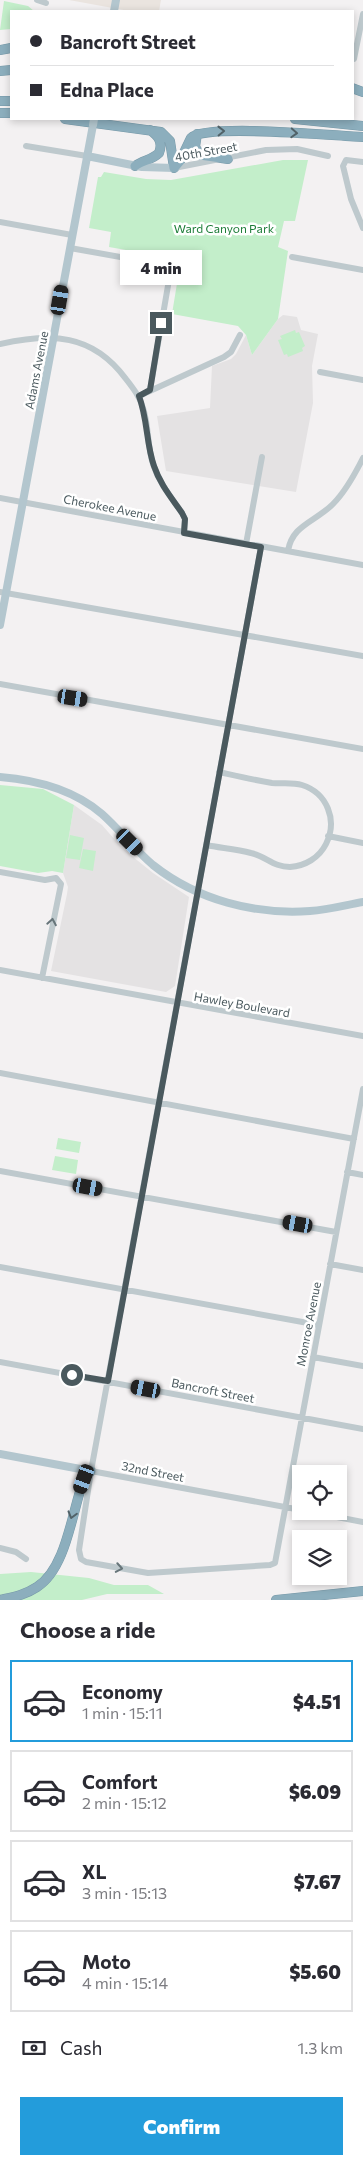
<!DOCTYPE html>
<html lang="en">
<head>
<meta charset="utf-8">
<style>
  :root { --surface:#fff; --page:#f7f7f7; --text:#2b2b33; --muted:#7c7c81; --line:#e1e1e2; --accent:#239cdb }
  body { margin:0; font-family:Commissioner,sans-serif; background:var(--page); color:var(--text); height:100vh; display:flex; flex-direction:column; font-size:19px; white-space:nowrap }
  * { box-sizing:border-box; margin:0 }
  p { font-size:16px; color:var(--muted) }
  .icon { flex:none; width:28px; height:28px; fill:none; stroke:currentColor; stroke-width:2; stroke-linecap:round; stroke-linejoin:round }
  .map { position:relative; height:1600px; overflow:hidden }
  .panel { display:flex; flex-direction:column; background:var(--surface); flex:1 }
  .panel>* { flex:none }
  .top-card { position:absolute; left:10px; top:10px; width:344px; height:110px; border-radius:0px; box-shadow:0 2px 8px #0003; display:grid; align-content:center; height:110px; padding:0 20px; background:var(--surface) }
  .fabs { position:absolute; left:292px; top:1465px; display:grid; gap:10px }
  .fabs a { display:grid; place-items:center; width:55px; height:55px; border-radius:0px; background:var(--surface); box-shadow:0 2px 8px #0003; font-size:25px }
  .end { position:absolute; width:22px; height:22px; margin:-11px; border:6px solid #4a595e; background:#fff; box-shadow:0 0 0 2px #fff }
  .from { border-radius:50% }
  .bubble { position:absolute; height:35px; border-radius:0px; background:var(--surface); box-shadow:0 2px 8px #0003; font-size:16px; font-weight:800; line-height:35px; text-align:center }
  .car { position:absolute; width:15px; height:30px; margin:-15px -8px; border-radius:6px; box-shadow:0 0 4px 1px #0007; background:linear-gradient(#222 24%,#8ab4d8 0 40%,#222 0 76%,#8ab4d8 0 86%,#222 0) }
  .top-card b { display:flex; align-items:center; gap:18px; height:48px; font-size:19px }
  .top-card b+b { border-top:1px solid var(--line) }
  .top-card i { width:12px; height:12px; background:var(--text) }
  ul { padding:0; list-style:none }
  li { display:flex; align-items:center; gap:15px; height:82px; margin:0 10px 8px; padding:0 10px; border:2px solid var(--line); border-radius:0px }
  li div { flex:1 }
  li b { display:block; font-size:19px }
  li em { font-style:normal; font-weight:800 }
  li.active { border-color:var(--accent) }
  li>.icon { width:45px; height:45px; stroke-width:1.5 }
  h2 { padding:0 20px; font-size:22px; line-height:60px }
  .pay { display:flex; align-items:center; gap:12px; height:55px; padding:0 20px; font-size:19px }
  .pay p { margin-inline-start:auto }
  .primary-button { display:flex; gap:10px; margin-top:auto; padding:10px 20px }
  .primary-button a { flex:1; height:58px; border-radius:0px; background:var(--accent); color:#fff; font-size:20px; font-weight:800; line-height:58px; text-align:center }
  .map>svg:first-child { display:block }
</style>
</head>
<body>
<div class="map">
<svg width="363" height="1600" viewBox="0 0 363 1600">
  <rect width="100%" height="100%" fill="#f3f1f2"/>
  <path fill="#eae4df" d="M69,0H161L159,11H129Z"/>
  <path fill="#e4e2e3" d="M283,315L297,317L301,330L318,334L312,366L313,403L296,492L166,471L157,416L210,408L212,366L231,359L236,354L246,335L252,355L278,319Z
    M74,805L102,825L122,848L153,873L189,897L175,986L166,992L51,971L67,894L68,887L63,873Z"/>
  <path fill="#c3eeca" d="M4,1L28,6L34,11H11V29L0,30Z
    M283,160H308L295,221H284L278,247L288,251L278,319L252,355L246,335L238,326L172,314L179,271L178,264L171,258L109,247L111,232L89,228L98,177H101L104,172L146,179L171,180Z
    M295,330L296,333L299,332L305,346L302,348L303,351L288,357L287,354L284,355L278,340L282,339L280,336Z
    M0,785L43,789L74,805L63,873L52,871L38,873L0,866Z
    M70,835L84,838L80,860L66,858Z
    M83,849L96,851L93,871L79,868Z
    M58,1138L81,1142L79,1153L56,1149Z
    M55,1156L78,1160L76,1174L52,1170Z
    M31,1572L89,1578L114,1585H148L164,1594H107L82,1600H0V1574Z"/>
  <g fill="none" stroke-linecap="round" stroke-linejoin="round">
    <g stroke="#7799a8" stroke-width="10">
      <path id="highway" d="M0,50L11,48
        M0,71L11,70
        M352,88L363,92
        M0,101H11
        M0,113H11
        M65,119L161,132L170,141L174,168
        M295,119L363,126
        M197,134L195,147L200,155L228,159
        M135,166C143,160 152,160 159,153C163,143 159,136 150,130
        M174,168L180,161L191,138C206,123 335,136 363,137
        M0,1600C13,1597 25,1595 37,1587C67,1568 72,1510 84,1479L91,1471
        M276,1600L363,1591"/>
    </g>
    <path stroke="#bec9cd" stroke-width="6" d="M37,0L46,3
      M354,59L363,14
      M26,146L87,156
      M363,162L346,160L343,166L351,199L363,228
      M174,168L266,150L297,149L328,156
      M0,222L72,235
      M70,248L165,265L169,267L170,274L150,390
      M292,257L363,270
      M0,344C51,333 92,333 126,379C133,388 140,397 143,408C149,426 147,446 153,464C159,483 171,497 182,513L185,519L184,533
      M320,372L363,380
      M139,396L224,357L231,352L240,335
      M0,498L363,565
      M246,544L262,457
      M261,547L91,1471L79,1550L81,1559L86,1562L148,1573L270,1565L275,1563L363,1089
      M288,551C292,525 315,522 333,504C346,491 355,474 363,458
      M0,592L363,656
      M0,684L363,749
      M328,836L363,843
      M206,845C221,848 236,849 251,853C266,856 273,867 290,867C305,866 319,858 326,844C338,820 327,793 302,785C292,782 282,784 272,783C254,780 237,776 219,772
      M0,872L45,880L56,878L61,884L42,978
      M0,970L363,1036
      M0,1073L354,1139
      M0,1171L336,1232
      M347,1172L363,1175
      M330,1264L363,1270
      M0,1267L319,1325
      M313,1357L363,1366
      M0,1362L363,1429
      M91,1471L301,1510
      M306,1511L363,1522
      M0,1548L16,1552L26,1559"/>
    <path stroke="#b3c6ce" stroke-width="8" d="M114,11L116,0
      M87,156L142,167L174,168
      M0,625L93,125
      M0,777C37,780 73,789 102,814C120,830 135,850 153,865C197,900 255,915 310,911C328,910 346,905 363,902
      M0,1454L91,1471"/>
    <use href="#highway" stroke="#8caebd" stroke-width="9"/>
    <path stroke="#b3c6ce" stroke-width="8" d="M93,125L94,119"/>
  </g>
  <defs><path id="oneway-chevron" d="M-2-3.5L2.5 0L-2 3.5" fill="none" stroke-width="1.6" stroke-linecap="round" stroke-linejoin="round" transform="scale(1.25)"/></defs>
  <g stroke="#516268">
    <use href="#oneway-chevron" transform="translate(221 131) rotate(-1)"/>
    <use href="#oneway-chevron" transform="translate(294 133) rotate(3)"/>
    <use href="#oneway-chevron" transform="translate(72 1515) rotate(106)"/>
  </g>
  <g stroke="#67757a">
    <use href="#oneway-chevron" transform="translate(52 922) rotate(-80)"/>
    <use href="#oneway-chevron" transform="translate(119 1568) rotate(10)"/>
  </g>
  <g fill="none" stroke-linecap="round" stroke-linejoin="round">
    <path stroke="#4a595e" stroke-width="6" d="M72,1375L108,1381L261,547L184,533L185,519L182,513C171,497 160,484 154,466C146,443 148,421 139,396L150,390L161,323"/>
  </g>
  <g text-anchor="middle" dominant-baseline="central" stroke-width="5" stroke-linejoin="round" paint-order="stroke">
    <g font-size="12" fill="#4a595e" stroke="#fff">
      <text transform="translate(206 151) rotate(-10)">40th Street</text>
      <text transform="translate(36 370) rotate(-79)">Adams Avenue</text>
      <text transform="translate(110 507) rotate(11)">Cherokee Avenue</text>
      <text transform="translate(242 1004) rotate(10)">Hawley Boulevard</text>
      <text transform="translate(308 1324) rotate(-79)">Monroe Avenue</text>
      <text transform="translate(213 1390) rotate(11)">Bancroft Street</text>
      <text transform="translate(153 1471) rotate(11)">32nd Street</text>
    </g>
    <g font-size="12" fill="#1d7d38" stroke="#fff">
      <text x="224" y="228">Ward Canyon Park</text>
    </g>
  </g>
</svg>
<div class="fabs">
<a><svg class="icon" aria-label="locate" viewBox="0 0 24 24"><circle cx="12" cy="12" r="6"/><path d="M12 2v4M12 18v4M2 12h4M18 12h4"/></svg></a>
<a><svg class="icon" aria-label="layers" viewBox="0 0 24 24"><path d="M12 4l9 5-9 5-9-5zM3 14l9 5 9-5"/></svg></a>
</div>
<i class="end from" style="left:72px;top:1375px"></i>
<i class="end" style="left:161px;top:323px"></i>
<div class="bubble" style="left:120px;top:250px;width:82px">4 min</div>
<i class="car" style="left:60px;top:300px;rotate:10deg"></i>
<i class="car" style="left:73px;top:698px;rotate:99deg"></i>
<i class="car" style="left:130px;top:842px;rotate:135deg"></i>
<i class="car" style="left:88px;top:1187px;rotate:100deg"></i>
<i class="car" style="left:298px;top:1224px;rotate:280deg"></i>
<i class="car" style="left:146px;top:1389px;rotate:281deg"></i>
<i class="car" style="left:84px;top:1479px;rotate:200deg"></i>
<div class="top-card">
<b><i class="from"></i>Bancroft Street</b>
<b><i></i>Edna Place</b>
</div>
</div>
<section class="panel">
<h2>Choose a ride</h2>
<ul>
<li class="active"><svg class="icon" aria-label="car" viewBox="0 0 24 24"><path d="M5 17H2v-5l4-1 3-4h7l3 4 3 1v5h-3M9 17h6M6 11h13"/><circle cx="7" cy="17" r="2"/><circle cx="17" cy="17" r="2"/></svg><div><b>Economy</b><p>1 min · 15:11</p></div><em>$4.51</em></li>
<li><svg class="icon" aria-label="car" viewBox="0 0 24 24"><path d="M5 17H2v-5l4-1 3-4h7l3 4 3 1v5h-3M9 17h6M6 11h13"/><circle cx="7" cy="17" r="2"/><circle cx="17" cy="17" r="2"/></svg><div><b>Comfort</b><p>2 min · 15:12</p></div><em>$6.09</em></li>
<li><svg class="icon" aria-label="car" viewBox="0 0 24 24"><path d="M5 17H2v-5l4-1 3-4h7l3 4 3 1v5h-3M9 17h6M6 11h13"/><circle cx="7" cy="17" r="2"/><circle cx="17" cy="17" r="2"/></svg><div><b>XL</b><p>3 min · 15:13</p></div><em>$7.67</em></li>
<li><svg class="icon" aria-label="car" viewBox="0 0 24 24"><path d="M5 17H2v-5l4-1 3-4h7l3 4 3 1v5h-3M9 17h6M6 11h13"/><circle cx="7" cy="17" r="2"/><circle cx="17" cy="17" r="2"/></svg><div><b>Moto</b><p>4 min · 15:14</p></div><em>$5.60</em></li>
</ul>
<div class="pay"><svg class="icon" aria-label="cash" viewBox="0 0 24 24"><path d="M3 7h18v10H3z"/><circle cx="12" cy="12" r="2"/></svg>Cash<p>1.3 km</p></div>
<div class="primary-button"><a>Confirm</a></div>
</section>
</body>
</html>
